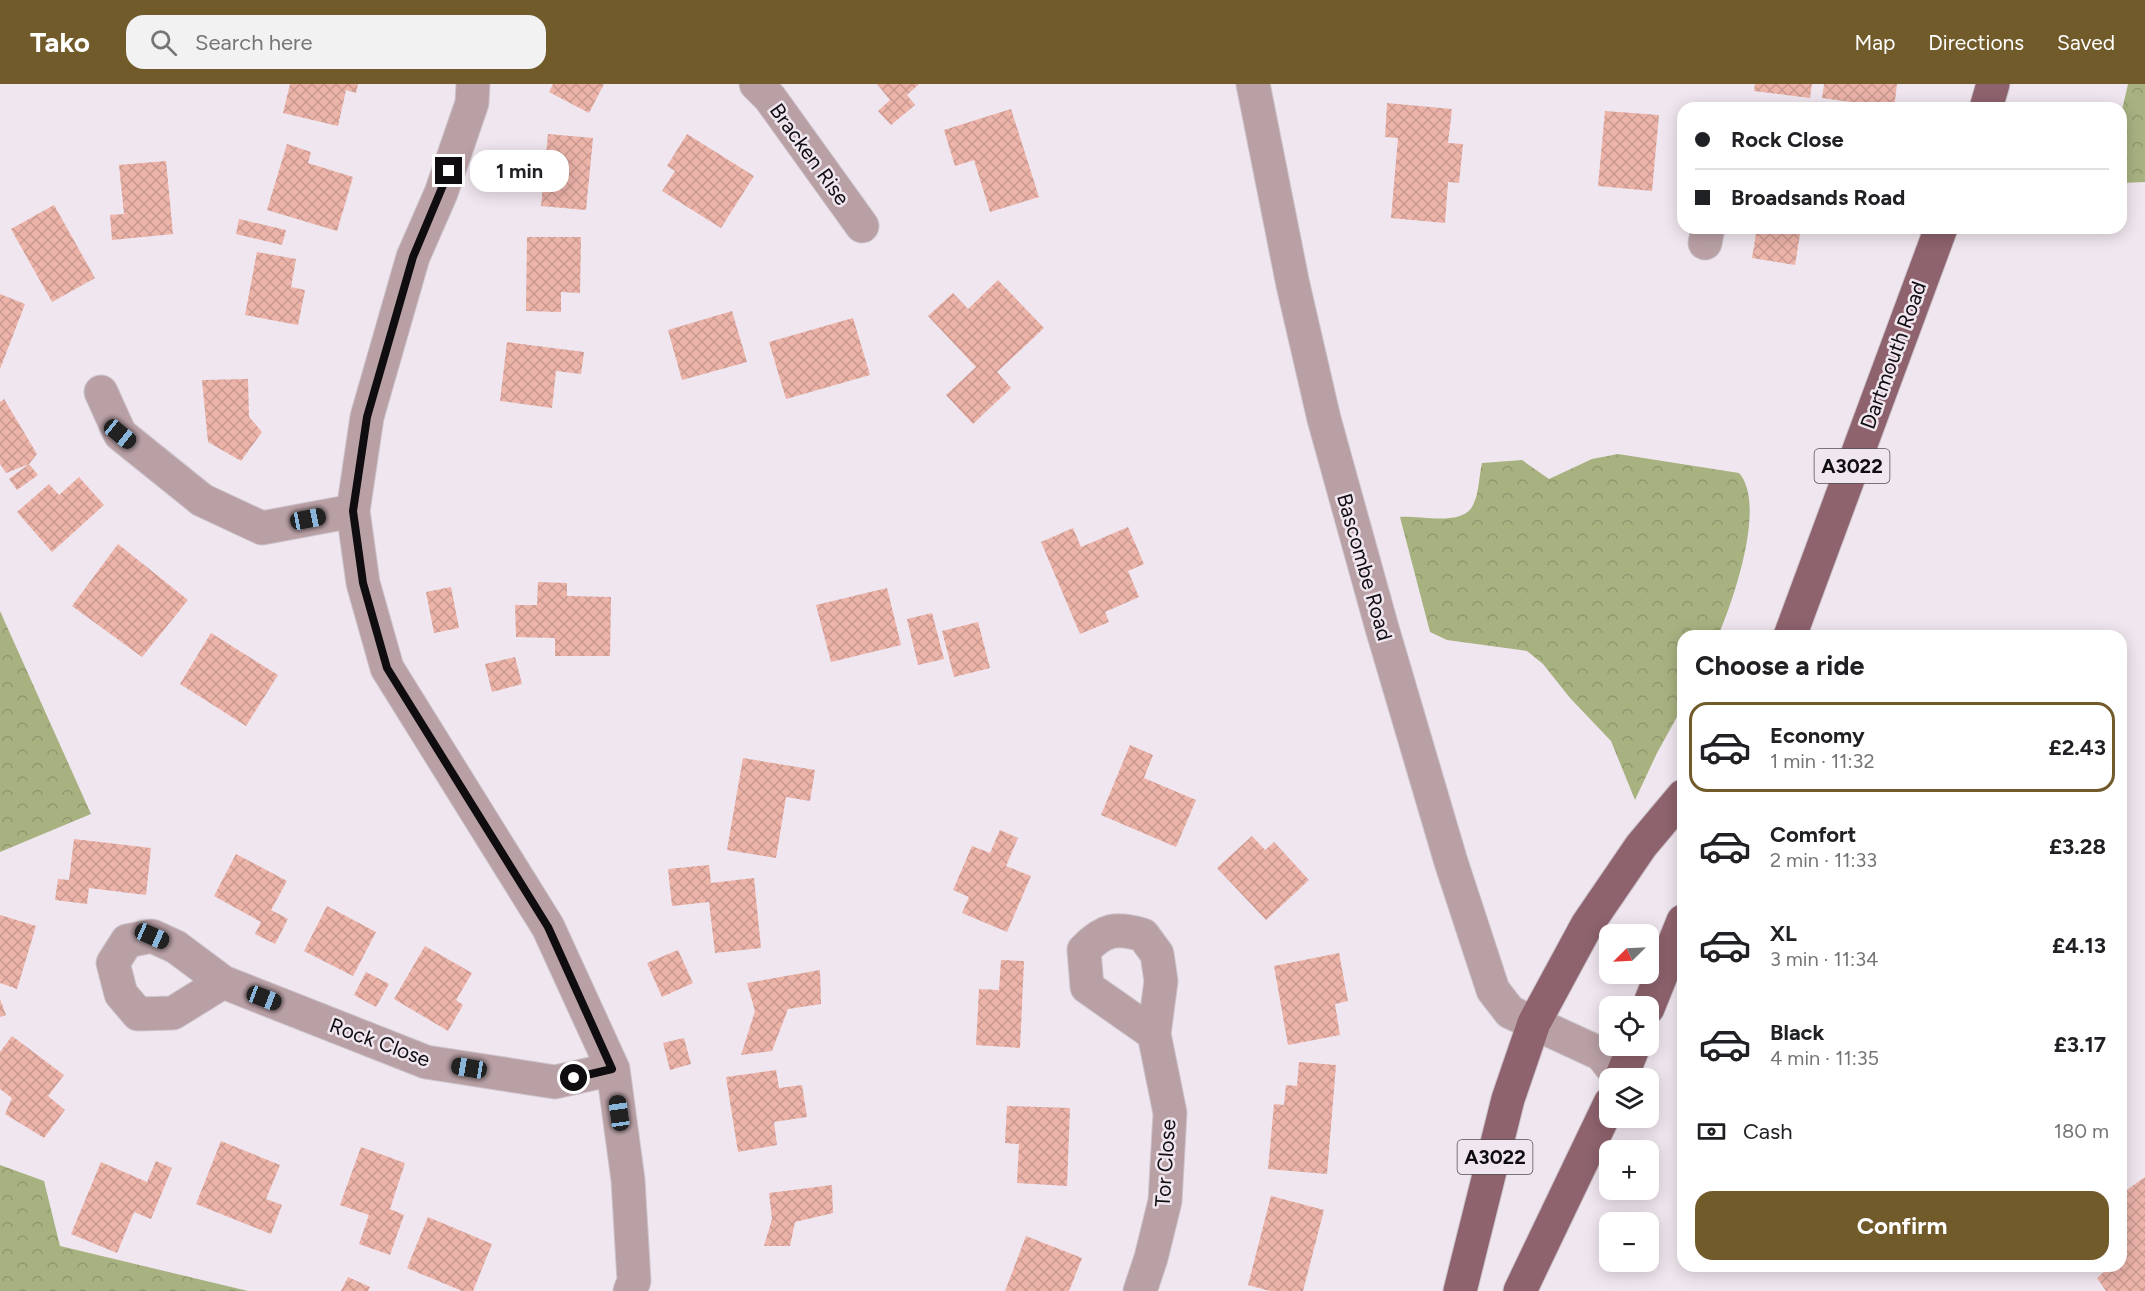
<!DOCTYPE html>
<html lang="en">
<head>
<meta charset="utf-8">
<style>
  :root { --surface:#fff; --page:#f2f2f2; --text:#202124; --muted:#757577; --line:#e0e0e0; --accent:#725b2b }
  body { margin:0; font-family:Figtree,sans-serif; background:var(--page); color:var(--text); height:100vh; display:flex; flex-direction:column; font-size:22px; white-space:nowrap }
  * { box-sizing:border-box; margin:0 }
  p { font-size:20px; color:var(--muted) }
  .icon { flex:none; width:33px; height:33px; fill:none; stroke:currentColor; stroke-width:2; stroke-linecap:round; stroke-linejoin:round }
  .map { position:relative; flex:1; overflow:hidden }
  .drawer { position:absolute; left:1677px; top:546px; width:450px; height:642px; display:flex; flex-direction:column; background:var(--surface); border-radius:18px; box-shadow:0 3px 15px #0003 }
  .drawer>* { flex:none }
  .top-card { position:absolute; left:1677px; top:18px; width:450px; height:132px; border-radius:18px; box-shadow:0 3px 15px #0003; display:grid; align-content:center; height:132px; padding:0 18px; background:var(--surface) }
  .needle { width:39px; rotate:246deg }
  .tools { position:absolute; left:1599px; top:840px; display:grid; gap:12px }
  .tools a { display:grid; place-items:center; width:60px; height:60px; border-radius:12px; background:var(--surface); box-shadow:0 3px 15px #0003; font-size:30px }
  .end { position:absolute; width:27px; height:27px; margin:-14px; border:8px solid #100d10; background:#fff; box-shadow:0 0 0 3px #fff }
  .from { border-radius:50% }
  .bubble { position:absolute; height:42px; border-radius:18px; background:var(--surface); box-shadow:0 3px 15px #0003; font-size:20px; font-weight:700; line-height:42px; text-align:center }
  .car { position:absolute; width:18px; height:36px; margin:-18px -9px; border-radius:8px; box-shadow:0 0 4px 2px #0007; background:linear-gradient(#222 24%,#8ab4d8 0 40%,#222 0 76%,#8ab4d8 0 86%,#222 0) }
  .top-card b { display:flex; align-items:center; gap:21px; height:57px; font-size:22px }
  .top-card b+b { border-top:2px solid var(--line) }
  .top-card i { width:15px; height:15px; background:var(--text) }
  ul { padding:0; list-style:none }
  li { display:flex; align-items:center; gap:18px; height:90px; margin:0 12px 9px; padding:0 6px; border:3px solid transparent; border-radius:18px }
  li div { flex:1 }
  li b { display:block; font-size:22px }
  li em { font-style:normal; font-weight:700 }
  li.selected { border-color:var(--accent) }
  li>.icon { width:54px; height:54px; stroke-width:1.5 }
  h2 { padding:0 18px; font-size:27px; line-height:72px }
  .pay { display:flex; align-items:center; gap:15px; height:66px; padding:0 18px; font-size:22px }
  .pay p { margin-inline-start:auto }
  .cta { display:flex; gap:12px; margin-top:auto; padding:12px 18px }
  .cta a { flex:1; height:69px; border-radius:18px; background:var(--accent); color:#fff; font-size:24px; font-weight:700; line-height:69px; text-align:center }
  header { display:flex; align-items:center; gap:36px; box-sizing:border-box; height:84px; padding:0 30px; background:var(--accent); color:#fff }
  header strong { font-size:28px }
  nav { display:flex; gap:33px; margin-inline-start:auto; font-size:21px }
  .search { width:420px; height:54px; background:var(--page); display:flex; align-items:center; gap:15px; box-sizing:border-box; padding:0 21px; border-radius:18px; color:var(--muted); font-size:22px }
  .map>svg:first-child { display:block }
</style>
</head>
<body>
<header>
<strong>Tako</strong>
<div class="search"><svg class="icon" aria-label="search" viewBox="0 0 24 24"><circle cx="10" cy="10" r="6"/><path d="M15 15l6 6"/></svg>Search here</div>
<nav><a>Map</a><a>Directions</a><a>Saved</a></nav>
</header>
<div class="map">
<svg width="2145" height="1207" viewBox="0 0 2145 1207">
  <defs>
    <pattern id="forest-crowns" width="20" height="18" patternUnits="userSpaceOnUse" patternTransform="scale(1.5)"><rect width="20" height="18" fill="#a8b281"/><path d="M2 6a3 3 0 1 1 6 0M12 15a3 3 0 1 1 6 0" fill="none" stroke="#90986e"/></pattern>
    <pattern id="building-cross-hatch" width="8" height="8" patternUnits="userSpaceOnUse" patternTransform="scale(1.5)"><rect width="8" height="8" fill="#ecb3a9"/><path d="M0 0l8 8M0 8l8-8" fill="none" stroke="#c99990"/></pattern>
  </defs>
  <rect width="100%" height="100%" fill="#f0e6ef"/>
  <path fill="url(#forest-crowns)" d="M2128,0H2145V98L2121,99V30Z
    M1618,370L1739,389C1767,420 1733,518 1718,552H1683V622L1657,669L1635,716L1611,657L1570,614L1543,580L1527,567L1447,556L1430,548L1400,433C1419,431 1463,443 1473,421C1479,410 1479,392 1482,379L1522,376L1549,395L1592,375Z
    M0,527L91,730L0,768Z
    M0,1081L44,1097L60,1162L248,1207H0Z"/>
  <path fill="url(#building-cross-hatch)" d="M290,0H358L356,9L346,6L338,42L283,29Z
    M553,0H604L589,29L549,8Z
    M877,0H919L907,11L915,21L891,41L878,27L890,16Z
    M1755,0H1812L1810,14L1754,7Z
    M1824,0H1897L1894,24L1822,14Z
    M1387,19L1452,25L1448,59L1463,60L1459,99L1448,98L1445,139L1391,134L1398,54L1385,53Z
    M1011,25L1039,113L990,128L974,76L955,82L944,46Z
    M1605,27L1659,31L1652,107L1598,102Z
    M548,50L593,54L586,126L541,122Z
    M687,50L754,92L721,144L662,107L675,87L667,82Z
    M287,60L311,68L308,79L353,93L337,147L267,126Z
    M166,77L173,150L112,156L110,131L124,130L119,81Z
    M54,121L95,194L52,218L11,145Z
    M239,135L286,146L282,161L236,150Z
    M1757,144H1801L1795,181L1752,174Z
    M527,153H581L580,209L561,208V228L526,227Z
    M257,168L296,175L291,203L305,206L298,241L245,231Z
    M998,196L1044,244L997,288L1011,304L973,340L946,311L976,283L928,232L953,209L968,225Z
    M0,210L25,220L0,285Z
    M732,227L747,278L682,296L668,246Z
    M853,234L870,291L786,315L769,258Z
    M507,258L584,268L581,290L556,287L552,324L500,317Z
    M248,295L249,333L262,348L241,377L208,358L202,296Z
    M4,315L37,370L29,380L38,391L17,406L9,395L29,380L6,389L0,380V318Z
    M79,393L104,421L52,468L17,428L49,400L59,411Z
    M1128,443L1144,480L1128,487L1139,513L1105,528L1109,538L1080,550L1041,458L1073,444L1081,463Z
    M118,460L188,516L142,573L72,522Z
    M538,498L567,499V512L611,513L610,572H555V554L516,553L515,521H537Z
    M451,503L459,544L434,549L426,508Z
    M887,504L901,561L831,578L816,521Z
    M932,529L944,575L918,581L907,535Z
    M978,538L990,584L954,593L942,547Z
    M211,549L278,591L246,642L180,600Z
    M515,573L522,600L492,608L485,580Z
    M1130,661L1153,671L1144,694L1196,716L1176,763L1101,731Z
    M743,674L815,686L810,717L786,713L776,774L727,766Z
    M1000,746L1018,754L1006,782L1031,792L1007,848L962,829L969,813L953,806L972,762L990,769Z
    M1252,752L1265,766L1274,758L1309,796L1266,836L1217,784Z
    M74,755L151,764L146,811L89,804L87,820L55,816L58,795L69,796Z
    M236,770L287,797L271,826L288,835L275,860L255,850L261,838L214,812Z
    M709,781L711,799L754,794L761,864L715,869L709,818L672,822L668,785Z
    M327,822L376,848L353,892L304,867Z
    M0,831L36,842L17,905L0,899Z
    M425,862L472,889L456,916L463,921L448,947L394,915Z
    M678,866L693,899L662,913L647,879Z
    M1339,869L1348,917L1335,920L1340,951L1288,961L1274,882Z
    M1001,876L1024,877L1020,964L976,961L979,905L999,906Z
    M820,886L821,920L788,925L772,967L741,971L755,927L747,899Z
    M366,888L389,900L376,923L354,911Z
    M0,915L6,931L0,933Z
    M12,952L64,991L48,1012L65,1026L44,1054L5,1030L12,1014L0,1005V968Z
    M684,954L691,980L670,986L663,959Z
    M1299,978L1336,981L1327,1090L1268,1085L1274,1020L1284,1021L1286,1001L1297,1002Z
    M776,986L779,1004L802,1001L807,1033L774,1038L777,1061L738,1068L726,993Z
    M1007,1022L1070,1024L1067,1102L1017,1099L1019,1060L1005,1059Z
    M221,1057L280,1081L266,1115L282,1121L271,1150L196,1120Z
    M361,1063L405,1079L390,1125L404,1131L390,1171L359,1160L369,1131L340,1121Z
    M156,1077L172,1084L151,1135L134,1128L117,1169L71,1150L101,1078L147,1098Z
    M2145,1093V1207H2106L2097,1194L2111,1182H2121V1110Z
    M832,1101L833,1129L795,1138L790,1162H764L772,1135L769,1109Z
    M1271,1112L1324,1126L1303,1207H1270L1248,1201Z
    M428,1133L492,1160L473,1207H462L407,1184Z
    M1026,1152L1082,1174L1069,1207H1005Z
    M348,1193L370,1203L368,1207H341Z"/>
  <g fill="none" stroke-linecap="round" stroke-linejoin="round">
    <g stroke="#ccc3cb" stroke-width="35">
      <path id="minor" d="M473,0L472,19L441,109L413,173L367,333L353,427L363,499L387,584L548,843L613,985L628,1096L634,1197L630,1207
        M756,0L770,14L862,142
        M1253,0L1293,201L1324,335L1382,544L1451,778L1493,906L1510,928L1601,970L1620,994
        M1705,159L1708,144
        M101,308L120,350L202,416L262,444L353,427
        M223,898L176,863L152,852L127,857L113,879L121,910L138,930L173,929L223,898L426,978L555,998L613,985
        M1140,1207L1151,1174L1165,1117L1170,1029L1154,950L1161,897L1157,870L1143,851C1116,843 1104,845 1084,866L1087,903L1154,950"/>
    </g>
    <g stroke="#ccc3cb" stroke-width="35">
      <path id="primary" d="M1986,24L1993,0
        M1790,552L1941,144
        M1648,924L1683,837
        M1621,994L1634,962
        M1460,1207L1508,1015L1534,939L1587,841L1641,762L1683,712
        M1520,1207L1610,1019"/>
    </g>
    <use href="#minor" stroke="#b9a0a5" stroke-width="33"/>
    <use href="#primary" stroke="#8e636d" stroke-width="33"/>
  </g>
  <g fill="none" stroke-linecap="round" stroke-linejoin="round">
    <path stroke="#100d10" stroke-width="8" d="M449,87L413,173L367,333L353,427L363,499L387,584L548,843L612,985L574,994"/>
  </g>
  <g text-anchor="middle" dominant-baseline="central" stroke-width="5" stroke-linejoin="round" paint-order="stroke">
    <g fill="#f0e6ef" stroke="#534e53" stroke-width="1.5">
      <rect x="1814.5" y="365" width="75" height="34" rx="4.5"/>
      <rect x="1457.5" y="1056" width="75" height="34" rx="4.5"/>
    </g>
    <g font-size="20" font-weight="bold" fill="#100d10">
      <text x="1852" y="382">A3022</text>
      <text x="1495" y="1073">A3022</text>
    </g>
    <g font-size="21" fill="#100d10" stroke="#f0e6ef">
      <text transform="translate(810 70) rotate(54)">Bracken Rise</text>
      <text transform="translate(1893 271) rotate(-70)">Dartmouth Road</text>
      <text transform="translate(1365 483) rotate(74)">Bascombe Road</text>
      <text transform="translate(380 958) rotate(20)">Rock Close</text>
      <text transform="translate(1165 1079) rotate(-86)">Tor Close</text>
    </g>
  </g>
</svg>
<div class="tools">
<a><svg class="needle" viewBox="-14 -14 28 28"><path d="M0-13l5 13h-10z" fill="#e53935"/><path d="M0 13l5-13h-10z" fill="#757577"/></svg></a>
<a><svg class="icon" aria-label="locate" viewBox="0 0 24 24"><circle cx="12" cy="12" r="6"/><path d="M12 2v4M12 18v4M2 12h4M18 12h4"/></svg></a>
<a><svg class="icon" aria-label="layers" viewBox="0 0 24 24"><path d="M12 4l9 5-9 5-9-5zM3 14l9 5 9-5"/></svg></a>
<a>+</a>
<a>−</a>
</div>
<i class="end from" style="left:574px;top:994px"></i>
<i class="end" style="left:449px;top:87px"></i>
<div class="bubble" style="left:470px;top:66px;width:99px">1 min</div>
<i class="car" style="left:120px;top:350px;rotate:129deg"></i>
<i class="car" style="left:308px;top:435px;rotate:79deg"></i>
<i class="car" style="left:152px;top:852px;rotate:114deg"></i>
<i class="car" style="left:264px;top:914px;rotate:111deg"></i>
<i class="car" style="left:469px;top:984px;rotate:279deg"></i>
<i class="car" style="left:619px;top:1029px;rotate:352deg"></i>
<div class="top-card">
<b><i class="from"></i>Rock Close</b>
<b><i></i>Broadsands Road</b>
</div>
<section class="drawer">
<h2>Choose a ride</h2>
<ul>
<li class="selected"><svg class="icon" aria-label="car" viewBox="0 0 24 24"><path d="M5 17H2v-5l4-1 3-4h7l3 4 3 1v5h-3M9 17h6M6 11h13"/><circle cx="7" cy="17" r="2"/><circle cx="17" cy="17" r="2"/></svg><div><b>Economy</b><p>1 min · 11:32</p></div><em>£2.43</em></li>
<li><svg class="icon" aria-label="car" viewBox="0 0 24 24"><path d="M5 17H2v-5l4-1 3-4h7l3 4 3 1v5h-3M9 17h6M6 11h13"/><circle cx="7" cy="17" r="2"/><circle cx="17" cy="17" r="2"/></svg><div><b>Comfort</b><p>2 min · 11:33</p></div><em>£3.28</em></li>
<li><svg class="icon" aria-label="car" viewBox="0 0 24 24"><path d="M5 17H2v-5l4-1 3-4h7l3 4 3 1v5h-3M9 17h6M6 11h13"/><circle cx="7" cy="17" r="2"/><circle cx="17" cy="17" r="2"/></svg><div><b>XL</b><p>3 min · 11:34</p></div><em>£4.13</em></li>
<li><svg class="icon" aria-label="car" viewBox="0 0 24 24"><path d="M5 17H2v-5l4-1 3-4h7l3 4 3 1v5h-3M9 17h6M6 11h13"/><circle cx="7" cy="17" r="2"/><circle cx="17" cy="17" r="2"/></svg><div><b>Black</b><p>4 min · 11:35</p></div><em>£3.17</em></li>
</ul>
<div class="pay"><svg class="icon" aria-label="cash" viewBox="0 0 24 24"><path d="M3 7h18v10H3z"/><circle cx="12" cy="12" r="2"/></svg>Cash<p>180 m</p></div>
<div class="cta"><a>Confirm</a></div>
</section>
</div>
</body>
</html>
